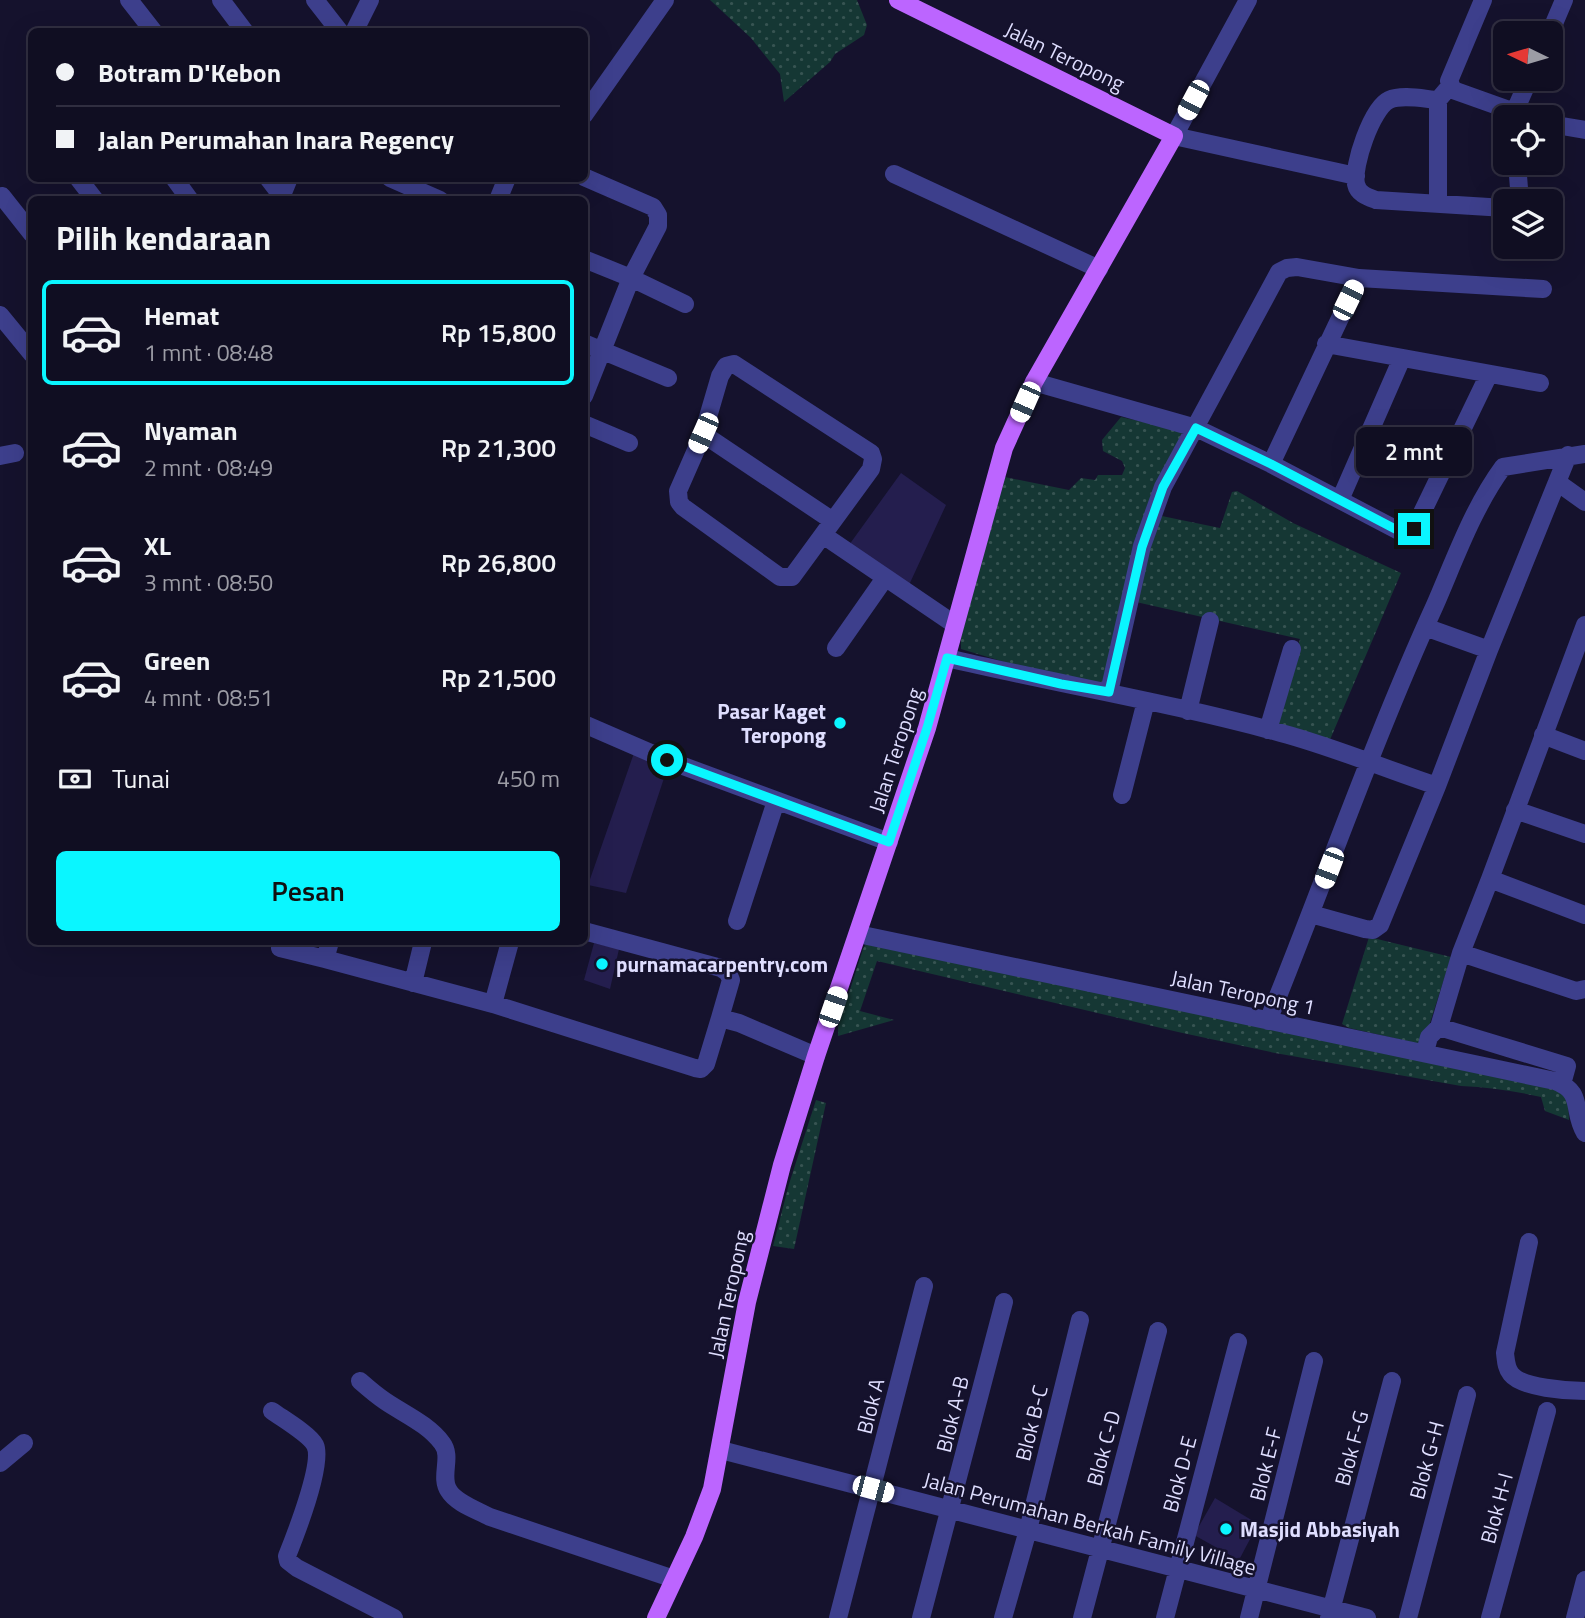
<!DOCTYPE html>
<html lang="id">
<head>
<meta charset="utf-8">
<style>
  :root { --surface:#100e22; --page:#19172a; --text:#f1f3f6; --muted:#9c9ca5; --line:#302e40; --accent:#0af6ff }
  body { margin:0; font-family:"Titillium Web",sans-serif; background:var(--page); color:var(--text); height:100vh; display:flex; flex-direction:column; font-size:26px; white-space:nowrap }
  * { box-sizing:border-box; margin:0 }
  p { font-size:23px; color:var(--muted) }
  .icon { flex:none; width:38px; height:38px; fill:none; stroke:currentColor; stroke-width:2; stroke-linecap:round; stroke-linejoin:round }
  .map { position:relative; flex:1; overflow:hidden }
  .side { position:absolute; left:28px; top:196px; width:560px; height:749px; display:flex; flex-direction:column; background:var(--surface); border-radius:10px; box-shadow:0 7px 28px #0002,0 0 0 2px var(--line) }
  .side>* { flex:none }
  .top-card { position:absolute; left:28px; top:28px; width:560px; height:154px; border-radius:10px; box-shadow:0 7px 28px #0002,0 0 0 2px var(--line); display:grid; align-content:center; height:154px; padding:0 28px; background:var(--surface) }
  .needle { width:46px; rotate:275deg }
  .fabs { position:absolute; left:1493px; top:21px; display:grid; gap:14px }
  .fabs a { display:grid; place-items:center; width:70px; height:70px; border-radius:10px; background:var(--surface); box-shadow:0 7px 28px #0002,0 0 0 2px var(--line); font-size:35px }
  .end { position:absolute; width:32px; height:32px; margin:-16px; border:9px solid #0af6ff; background:#111; box-shadow:0 0 0 4px #111 }
  .from { border-radius:50% }
  .bubble { position:absolute; height:49px; border-radius:10px; background:var(--surface); box-shadow:0 7px 28px #0002,0 0 0 2px var(--line); font-size:23px; font-weight:600; line-height:49px; text-align:center }
  .car { position:absolute; width:21px; height:42px; margin:-21px -10px; border-radius:9px; box-shadow:0 0 5px 2px #0007; background:linear-gradient(#fff 24%,#345 0 40%,#fff 0 76%,#345 0 86%,#fff 0) }
  .top-card b { display:flex; align-items:center; gap:24px; height:66px; font-size:26px }
  .top-card b+b { border-top:2px solid var(--line) }
  .top-card i { width:18px; height:18px; background:var(--text) }
  ul { padding:0; list-style:none }
  li { display:flex; align-items:center; gap:21px; height:105px; margin:0 14px 10px; padding:0 14px; border:4px solid transparent; border-radius:10px }
  li div { flex:1 }
  li b { display:block; font-size:26px }
  li em { font-style:normal; font-weight:600 }
  li.selected { border-color:var(--accent) }
  li>.icon { width:63px; height:63px; stroke-width:1.5 }
  h2 { padding:0 28px; font-size:32px; line-height:84px }
  .pay { display:flex; align-items:center; gap:18px; height:77px; padding:0 28px; font-size:26px }
  .pay p { margin-inline-start:auto }
  .primary-button { display:flex; gap:14px; margin-top:auto; padding:14px 28px }
  .primary-button a { flex:1; height:80px; border-radius:10px; background:var(--accent); color:#111; font-size:28px; font-weight:600; line-height:80px; text-align:center }
  .map>svg:first-child { display:block }
</style>
</head>
<body>
<div class="map">
<svg width="1585" height="1618" viewBox="0 0 1585 1618">
  <defs>
    <pattern id="grass-dots" width="8" height="8" patternUnits="userSpaceOnUse" patternTransform="scale(1.75)"><rect width="8" height="8" fill="#153734"/><path d="M2 2h.1M6 6h.1" fill="none" stroke="#375452" stroke-width="1.8" stroke-linecap="round"/></pattern>
  </defs>
  <rect width="100%" height="100%" fill="#15122d"/>
  <path fill="url(#grass-dots)" d="M710,0H857L867,25L864,35L835,54L830,62L784,102L780,74L751,38Z
    M1121,417L1189,432L1175,460L1106,685L1038,672L961,649V629L1000,476L1069,490L1081,478L1095,480L1098,475H1122L1125,468L1122,461L1103,451L1102,440Z
    M1237,491L1293,523L1401,573L1329,742L1275,727L1300,639L1136,602L1157,515L1220,528L1232,492Z
    M1369,937L1451,957L1424,1042L1416,1043L1349,1028L1342,1024Z
    M868,940L1557,1089L1568,1100L1569,1120L1545,1111L1541,1097C1514,1091 1489,1087 1461,1086L1275,1053L1178,1032L877,961L860,1011L894,1020L838,1036V1027L863,949Z
    M816,1100L826,1103L794,1249L773,1246L789,1184Z"/>
  <path fill="#241e4e" d="M901,473L946,505L909,585L849,545Z
    M634,753L668,766L626,893L588,885Z
    M594,943L619,949L610,989L584,980Z
    M1215,1498L1258,1524L1239,1560L1194,1535Z"/>
  <g fill="none" stroke-linecap="round" stroke-linejoin="round">
    <path stroke="#3d3f8c" stroke-width="18" d="M129,0L154,32
      M221,0L245,32
      M315,0L340,32
      M1483,0L1449,81L1453,90L1529,117
      M354,32L370,0
      M1550,33L1564,0
      M1450,86L1438,100C1424,99 1402,94 1389,100C1372,108 1352,166 1356,184C1358,194 1368,197 1376,200L1505,208
      M584,115L665,0
      M1515,117L1514,113L1529,79
      M1550,124L1585,130
      M1174,136L1356,176
      M1517,163L1520,201
      M894,174L1099,269
      M584,177L653,207L658,215V226L631,278L584,396
      M78,178L95,200
      M174,178L190,200
      M268,178L281,195
      M390,178L440,200
      M2,196L32,234
      M280,200L289,178
      M498,200L507,178
      M1438,203V100
      M584,259L631,278L685,304
      M0,315L32,354
      M584,343L668,378
      M1326,344L1540,383
      M734,364L871,453L873,459L871,469L792,577H780L683,507L679,502L678,491L703,434L720,376L726,366Z
      M1034,382L1196,428L1271,464L1399,531L1408,533L1414,529L1419,519L1489,374
      M584,424L629,443
      M703,434L833,521
      M0,456L15,453
      M1271,464L1359,278
      M1557,482L1585,502
      M1340,500L1402,358
      M823,535L954,624
      M1425,627L1489,650
      M836,648L885,578
      M947,658C1058,684 1171,703 1281,733C1334,747 1385,769 1437,786L1489,650L1568,455
      M1109,692L1142,546L1163,487L1279,272L1287,268L1297,267L1359,278L1543,289
      M1188,711L1210,621
      M584,724L667,760L889,842
      M1268,730L1292,649
      M1543,735L1585,751
      M1122,795L1146,701
      M1515,810L1585,834
      M1490,879L1585,915
      M1311,914L1365,929L1373,930L1380,925L1437,786
      M737,921L776,801
      M584,931L721,968L728,973L731,980L720,1018L739,1023L816,1056
      M858,934L1555,1081C1585,1093 1571,1109 1585,1133
      M330,942L325,959L493,1004L695,1068L701,1069L706,1064L720,1018
      M280,948L325,959
      M1461,953L1576,991L1585,989
      M413,983L423,942
      M493,1004L510,942
      M1268,1021C1324,883 1373,741 1435,605C1455,559 1473,508 1503,467L1585,454
      M1439,1027L1567,1066L1562,1084
      M1425,1052L1429,1037L1439,1027L1461,953L1490,879L1585,625
      M1529,1242L1505,1353C1506,1361 1506,1368 1511,1374C1522,1388 1568,1391 1585,1391
      M360,1381C368,1388 376,1395 385,1401C404,1414 428,1424 442,1443C453,1457 439,1477 449,1491C456,1503 477,1510 490,1517L674,1579
      M272,1411C283,1419 309,1434 315,1445C324,1463 295,1536 287,1556L288,1561L297,1568L394,1618
      M721,1450L1367,1618
      M0,1463L24,1443
      M838,1618L924,1286
      M921,1618L1004,1302
      M1003,1618L1028,1530L1080,1320
      M1082,1618L1158,1331
      M1165,1618L1238,1342
      M1249,1618L1314,1361
      M1329,1618L1392,1381
      M1408,1618L1467,1395
      M1490,1618L1547,1411
      M1575,1618L1585,1580"/>
    <path stroke="#3d3f8c" stroke-width="18" d="M1174,136L1248,0"/>
    <path stroke="#bc65ff" stroke-width="18" d="M656,1618L694,1537L712,1489L747,1302L782,1165L816,1056L927,728L1004,448L1034,382L1174,136L898,0"/>
  </g>
  <g fill="none" stroke-linecap="round" stroke-linejoin="round">
    <path stroke="#0af6ff" stroke-width="9" d="M667,760L889,842L927,728L947,658L1061,684L1109,692L1142,547L1163,487L1196,428L1271,464L1399,531L1408,533L1414,529"/>
  </g>
  <g fill="#0af6ff" stroke="#15122d" stroke-width="2.5">
    <circle cx="840" cy="723" r="7"/>
    <circle cx="602" cy="964" r="7"/>
    <circle cx="1226" cy="1529" r="7"/>
  </g>
  <g text-anchor="middle" dominant-baseline="central" stroke-width="5" stroke-linejoin="round" paint-order="stroke">
    <g font-size="21" fill="#dfdeff" stroke="#15122d">
      <text transform="translate(1065 56) rotate(26)">Jalan Teropong</text>
      <text transform="translate(895 750) rotate(-72)">Jalan Teropong</text>
      <text transform="translate(1243 992) rotate(12)">Jalan Teropong 1</text>
      <text transform="translate(728 1294) rotate(-78)">Jalan Teropong</text>
      <text transform="translate(870 1406) rotate(-76)">Blok A</text>
      <text transform="translate(952 1414) rotate(-76)">Blok A-B</text>
      <text transform="translate(1031 1423) rotate(-76)">Blok B-C</text>
      <text transform="translate(1103 1448) rotate(-75)">Blok C-D</text>
      <text transform="translate(1351 1448) rotate(-75)">Blok F-G</text>
      <text transform="translate(1426 1460) rotate(-75)">Blok G-H</text>
      <text transform="translate(1265 1464) rotate(-76)">Blok E-F</text>
      <text transform="translate(1179 1474) rotate(-75)">Blok D-E</text>
      <text transform="translate(1496 1508) rotate(-75)">Blok H-I</text>
      <text transform="translate(1090 1523) rotate(15)">Jalan Perumahan Berkah Family Village</text>
    </g>
    <g font-size="21" font-weight="bold" fill="#dfdeff" stroke="#15122d" text-anchor="start">
      <text x="826" y="711" text-anchor="end">Pasar Kaget<tspan x="826" dy="24">Teropong</tspan></text>
      <text x="616" y="964">purnamacarpentry.com</text>
      <text x="1240" y="1529">Masjid Abbasiyah</text>
    </g>
  </g>
</svg>
<div class="fabs">
<a><svg class="needle" viewBox="-14 -14 28 28"><path d="M0-13l5 13h-10z" fill="#e53935"/><path d="M0 13l5-13h-10z" fill="#9c9ca5"/></svg></a>
<a><svg class="icon" aria-label="locate" viewBox="0 0 24 24"><circle cx="12" cy="12" r="6"/><path d="M12 2v4M12 18v4M2 12h4M18 12h4"/></svg></a>
<a><svg class="icon" aria-label="layers" viewBox="0 0 24 24"><path d="M12 4l9 5-9 5-9-5zM3 14l9 5 9-5"/></svg></a>
</div>
<i class="end from" style="left:667px;top:760px"></i>
<i class="end" style="left:1414px;top:529px"></i>
<div class="bubble" style="left:1356px;top:427px;width:116px">2 mnt</div>
<i class="car" style="left:1193px;top:100px;rotate:208deg"></i>
<i class="car" style="left:1348px;top:300px;rotate:26deg"></i>
<i class="car" style="left:1025px;top:402px;rotate:204deg"></i>
<i class="car" style="left:703px;top:433px;rotate:204deg"></i>
<i class="car" style="left:1329px;top:868px;rotate:201deg"></i>
<i class="car" style="left:833px;top:1007px;rotate:19deg"></i>
<i class="car" style="left:873px;top:1489px;rotate:105deg"></i>
<div class="top-card">
<b><i class="from"></i>Botram D'Kebon</b>
<b><i></i>Jalan Perumahan Inara Regency</b>
</div>
<section class="side">
<h2>Pilih kendaraan</h2>
<ul>
<li class="selected"><svg class="icon" aria-label="car" viewBox="0 0 24 24"><path d="M5 17H2v-5l4-1 3-4h7l3 4 3 1v5h-3M9 17h6M6 11h13"/><circle cx="7" cy="17" r="2"/><circle cx="17" cy="17" r="2"/></svg><div><b>Hemat</b><p>1 mnt · 08:48</p></div><em>Rp 15,800</em></li>
<li><svg class="icon" aria-label="car" viewBox="0 0 24 24"><path d="M5 17H2v-5l4-1 3-4h7l3 4 3 1v5h-3M9 17h6M6 11h13"/><circle cx="7" cy="17" r="2"/><circle cx="17" cy="17" r="2"/></svg><div><b>Nyaman</b><p>2 mnt · 08:49</p></div><em>Rp 21,300</em></li>
<li><svg class="icon" aria-label="car" viewBox="0 0 24 24"><path d="M5 17H2v-5l4-1 3-4h7l3 4 3 1v5h-3M9 17h6M6 11h13"/><circle cx="7" cy="17" r="2"/><circle cx="17" cy="17" r="2"/></svg><div><b>XL</b><p>3 mnt · 08:50</p></div><em>Rp 26,800</em></li>
<li><svg class="icon" aria-label="car" viewBox="0 0 24 24"><path d="M5 17H2v-5l4-1 3-4h7l3 4 3 1v5h-3M9 17h6M6 11h13"/><circle cx="7" cy="17" r="2"/><circle cx="17" cy="17" r="2"/></svg><div><b>Green</b><p>4 mnt · 08:51</p></div><em>Rp 21,500</em></li>
</ul>
<div class="pay"><svg class="icon" aria-label="cash" viewBox="0 0 24 24"><path d="M3 7h18v10H3z"/><circle cx="12" cy="12" r="2"/></svg>Tunai<p>450 m</p></div>
<div class="primary-button"><a>Pesan</a></div>
</section>
</div>
</body>
</html>
